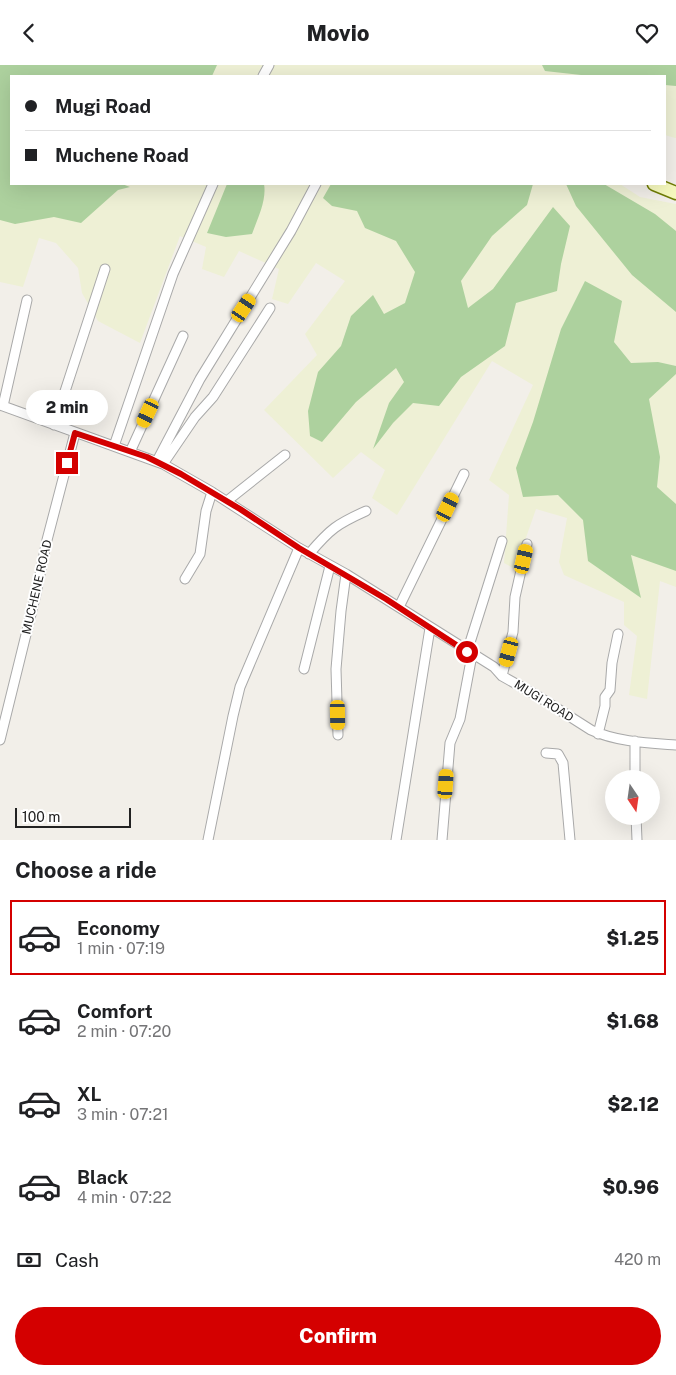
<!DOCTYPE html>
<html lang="en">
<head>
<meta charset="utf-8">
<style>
  :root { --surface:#fff; --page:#f2f2f2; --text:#202124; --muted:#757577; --line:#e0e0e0; --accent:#d40000 }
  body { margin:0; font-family:"Public Sans",sans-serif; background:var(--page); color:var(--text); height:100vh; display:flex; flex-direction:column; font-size:19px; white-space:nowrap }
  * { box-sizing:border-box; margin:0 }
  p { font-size:16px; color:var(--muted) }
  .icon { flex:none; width:28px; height:28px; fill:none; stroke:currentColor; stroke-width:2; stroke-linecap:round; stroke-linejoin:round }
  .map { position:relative; height:775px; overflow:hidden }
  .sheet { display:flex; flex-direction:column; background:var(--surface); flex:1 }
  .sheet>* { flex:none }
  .hud { position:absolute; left:10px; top:10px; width:656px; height:110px; border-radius:0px; box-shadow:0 5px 20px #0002; display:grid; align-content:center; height:110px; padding:0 15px; background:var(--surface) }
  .needle { width:32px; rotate:167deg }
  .buttons { position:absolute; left:605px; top:705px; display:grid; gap:10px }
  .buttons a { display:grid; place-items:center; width:55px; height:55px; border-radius:50%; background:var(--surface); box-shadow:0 5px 20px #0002; font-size:25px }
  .scale { position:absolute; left:15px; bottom:12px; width:116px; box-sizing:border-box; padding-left:5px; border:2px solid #222; border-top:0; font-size:14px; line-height:18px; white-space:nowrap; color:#222; -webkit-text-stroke:4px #fff; paint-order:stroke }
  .end { position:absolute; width:22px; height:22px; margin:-11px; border:6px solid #d40000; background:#fff; box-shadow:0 0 0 2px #fff }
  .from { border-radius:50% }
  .bubble { position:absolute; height:35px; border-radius:18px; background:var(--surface); box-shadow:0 5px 20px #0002; font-size:16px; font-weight:800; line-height:35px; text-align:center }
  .car { position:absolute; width:15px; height:30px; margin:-15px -8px; border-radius:6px; box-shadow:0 0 4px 1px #0007; background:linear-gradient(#f5c518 24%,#345 0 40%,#f5c518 0 76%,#345 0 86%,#f5c518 0) }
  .hud b { display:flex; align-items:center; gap:18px; height:48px; font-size:19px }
  .hud b+b { border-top:1px solid var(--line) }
  .hud i { width:12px; height:12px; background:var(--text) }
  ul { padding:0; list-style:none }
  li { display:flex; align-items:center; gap:15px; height:75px; margin:0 10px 8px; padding:0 5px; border:2px solid transparent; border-radius:0px }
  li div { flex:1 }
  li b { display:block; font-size:19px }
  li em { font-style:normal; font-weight:800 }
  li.current { border-color:var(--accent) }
  li>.icon { width:45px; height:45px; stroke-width:1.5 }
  h2 { padding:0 15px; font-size:22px; line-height:60px }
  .pay { display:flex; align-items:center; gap:12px; height:55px; padding:0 15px; font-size:19px }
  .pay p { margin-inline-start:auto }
  .cta { display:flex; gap:10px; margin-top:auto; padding:10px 15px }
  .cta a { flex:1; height:58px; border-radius:30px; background:var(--accent); color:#fff; font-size:20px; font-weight:800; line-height:58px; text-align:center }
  header { display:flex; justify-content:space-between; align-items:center; height:65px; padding:0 15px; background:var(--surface); font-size:22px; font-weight:800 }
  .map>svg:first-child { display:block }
</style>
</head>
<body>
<header><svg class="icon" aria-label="back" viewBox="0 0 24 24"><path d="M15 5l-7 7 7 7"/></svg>Movio<svg class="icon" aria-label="heart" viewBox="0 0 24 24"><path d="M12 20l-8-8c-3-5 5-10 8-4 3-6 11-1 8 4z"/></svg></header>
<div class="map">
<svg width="676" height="775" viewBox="0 0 676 775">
  <rect width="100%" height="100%" fill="#f2efe9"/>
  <path fill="#eef0d5" d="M0,0H676V73H675L665,70V11H11V119H620L640,132L676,139V522L660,516L647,634L629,630L637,571L624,560V537L564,510L559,497L567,453L536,444L515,504L504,498L509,430L489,415L533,320L492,296L397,450L372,433L385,405L361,387L333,413L264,345L317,290L305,269L345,216L316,198L288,239L272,234L279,204L239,186L224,212L202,204L206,182L180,171L140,278L98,256L82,228L78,203L56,178L39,173L23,222L0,217Z"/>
  <path fill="#add19e" d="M0,0H217L212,11L113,10L110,11H11V119H122L130,122L118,125L81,158L54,152L15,159L0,155Z
    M542,0H676V21L665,20V11H590L545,6Z
    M227,119H264C267,135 257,155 252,169L226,172L207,168Z
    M331,119H533L527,140L492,171L461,216L468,243L493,224L553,142L570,161L561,199L557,226L516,238L505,281L461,312L439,341L413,338L393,358L373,384L389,338L404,317L396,303L356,337L322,377L310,371L308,346L318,307L341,281L351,251L373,230L384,249L405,238L415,207L396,176L365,163L357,146L332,141L323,133Z
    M566,119H604L655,149L676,166V247L632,210L576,141Z
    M585,216L622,236L614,277L631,298L658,297L676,301V309L649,334L660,392L657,422L676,439V506L631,490L641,533L588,496L583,455L558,430L523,432L516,403L533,357L561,264Z"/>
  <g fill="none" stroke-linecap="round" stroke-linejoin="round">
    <g stroke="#a9a9a9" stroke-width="11">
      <path id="street" d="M263,11L269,0
        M0,340L163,399L212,427L299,483L346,509L494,602L502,611L536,630L591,665C617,677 648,678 676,680
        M3,341L27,235
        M54,360L105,204
        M114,381L173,209L213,119
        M130,387L183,271
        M157,396L200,314L291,166L316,119
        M163,399L195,352L213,332L270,243
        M227,436L285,390
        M309,489C330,464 337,459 366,446
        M185,514L200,489L206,446L212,427
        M399,542L464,409
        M467,587L502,476
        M304,604L330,501
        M502,611L513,567L515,532L527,479
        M598,669L605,641V632L610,625L612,598L618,569
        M338,670L336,604L341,546L346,509
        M0,675L36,529L47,475L75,368
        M635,676V714
        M546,688L558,689L563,698L570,775
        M636,751L637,775
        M208,775L233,651L240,622L299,483
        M396,775L430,563
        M442,775L450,678L460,654L472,590"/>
    </g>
    <g stroke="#707d05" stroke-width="15">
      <path id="secondary" d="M654,119L676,128"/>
    </g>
    <use href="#street" stroke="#fff" stroke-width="9"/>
    <use href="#secondary" stroke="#f7fabf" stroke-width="12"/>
  </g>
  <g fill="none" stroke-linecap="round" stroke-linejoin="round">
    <path stroke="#d40000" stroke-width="6" d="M67,398L75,368L147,392L181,409L240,444L299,483L386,534L467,587"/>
  </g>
  <g text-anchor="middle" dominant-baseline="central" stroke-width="4" stroke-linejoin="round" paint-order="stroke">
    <g font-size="12" fill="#222" stroke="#fff">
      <text transform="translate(37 522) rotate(-77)">MUCHENE ROAD</text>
      <text transform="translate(544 636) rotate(32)">MUGI ROAD</text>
    </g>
  </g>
</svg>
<div class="buttons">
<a><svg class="needle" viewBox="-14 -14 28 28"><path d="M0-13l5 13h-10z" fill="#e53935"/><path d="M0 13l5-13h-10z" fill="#757577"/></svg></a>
</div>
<div class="scale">100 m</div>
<i class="end from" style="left:467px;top:587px"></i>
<i class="end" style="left:67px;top:398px"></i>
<div class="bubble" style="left:26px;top:325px;width:82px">2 min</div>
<i class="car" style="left:244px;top:243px;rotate:34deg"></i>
<i class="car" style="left:148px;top:348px;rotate:205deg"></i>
<i class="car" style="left:448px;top:442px;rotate:26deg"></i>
<i class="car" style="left:524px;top:494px;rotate:13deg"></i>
<i class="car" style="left:509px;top:587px;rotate:195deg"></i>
<i class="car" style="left:338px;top:650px;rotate:179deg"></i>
<i class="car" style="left:446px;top:719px;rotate:4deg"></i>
<div class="hud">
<b><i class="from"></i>Mugi Road</b>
<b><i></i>Muchene Road</b>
</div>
</div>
<section class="sheet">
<h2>Choose a ride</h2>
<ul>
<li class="current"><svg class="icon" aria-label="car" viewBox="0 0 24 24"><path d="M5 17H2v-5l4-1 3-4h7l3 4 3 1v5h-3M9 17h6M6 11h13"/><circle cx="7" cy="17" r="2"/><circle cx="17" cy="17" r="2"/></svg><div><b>Economy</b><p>1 min · 07:19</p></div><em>$1.25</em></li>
<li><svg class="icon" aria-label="car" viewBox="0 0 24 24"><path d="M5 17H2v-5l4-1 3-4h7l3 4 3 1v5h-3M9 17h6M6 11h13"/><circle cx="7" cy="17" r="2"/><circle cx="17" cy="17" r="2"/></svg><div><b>Comfort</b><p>2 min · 07:20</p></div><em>$1.68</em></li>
<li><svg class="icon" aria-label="car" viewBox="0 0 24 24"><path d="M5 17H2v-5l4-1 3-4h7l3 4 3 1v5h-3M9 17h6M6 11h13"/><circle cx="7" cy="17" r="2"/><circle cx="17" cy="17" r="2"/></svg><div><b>XL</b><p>3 min · 07:21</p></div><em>$2.12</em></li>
<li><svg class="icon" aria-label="car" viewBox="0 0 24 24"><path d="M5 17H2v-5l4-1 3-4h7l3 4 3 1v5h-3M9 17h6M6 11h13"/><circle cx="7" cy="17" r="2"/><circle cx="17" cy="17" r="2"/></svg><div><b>Black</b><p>4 min · 07:22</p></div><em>$0.96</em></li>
</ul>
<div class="pay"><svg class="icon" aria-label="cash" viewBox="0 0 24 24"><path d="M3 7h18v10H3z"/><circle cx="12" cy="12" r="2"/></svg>Cash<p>420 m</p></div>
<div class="cta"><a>Confirm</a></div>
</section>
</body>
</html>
